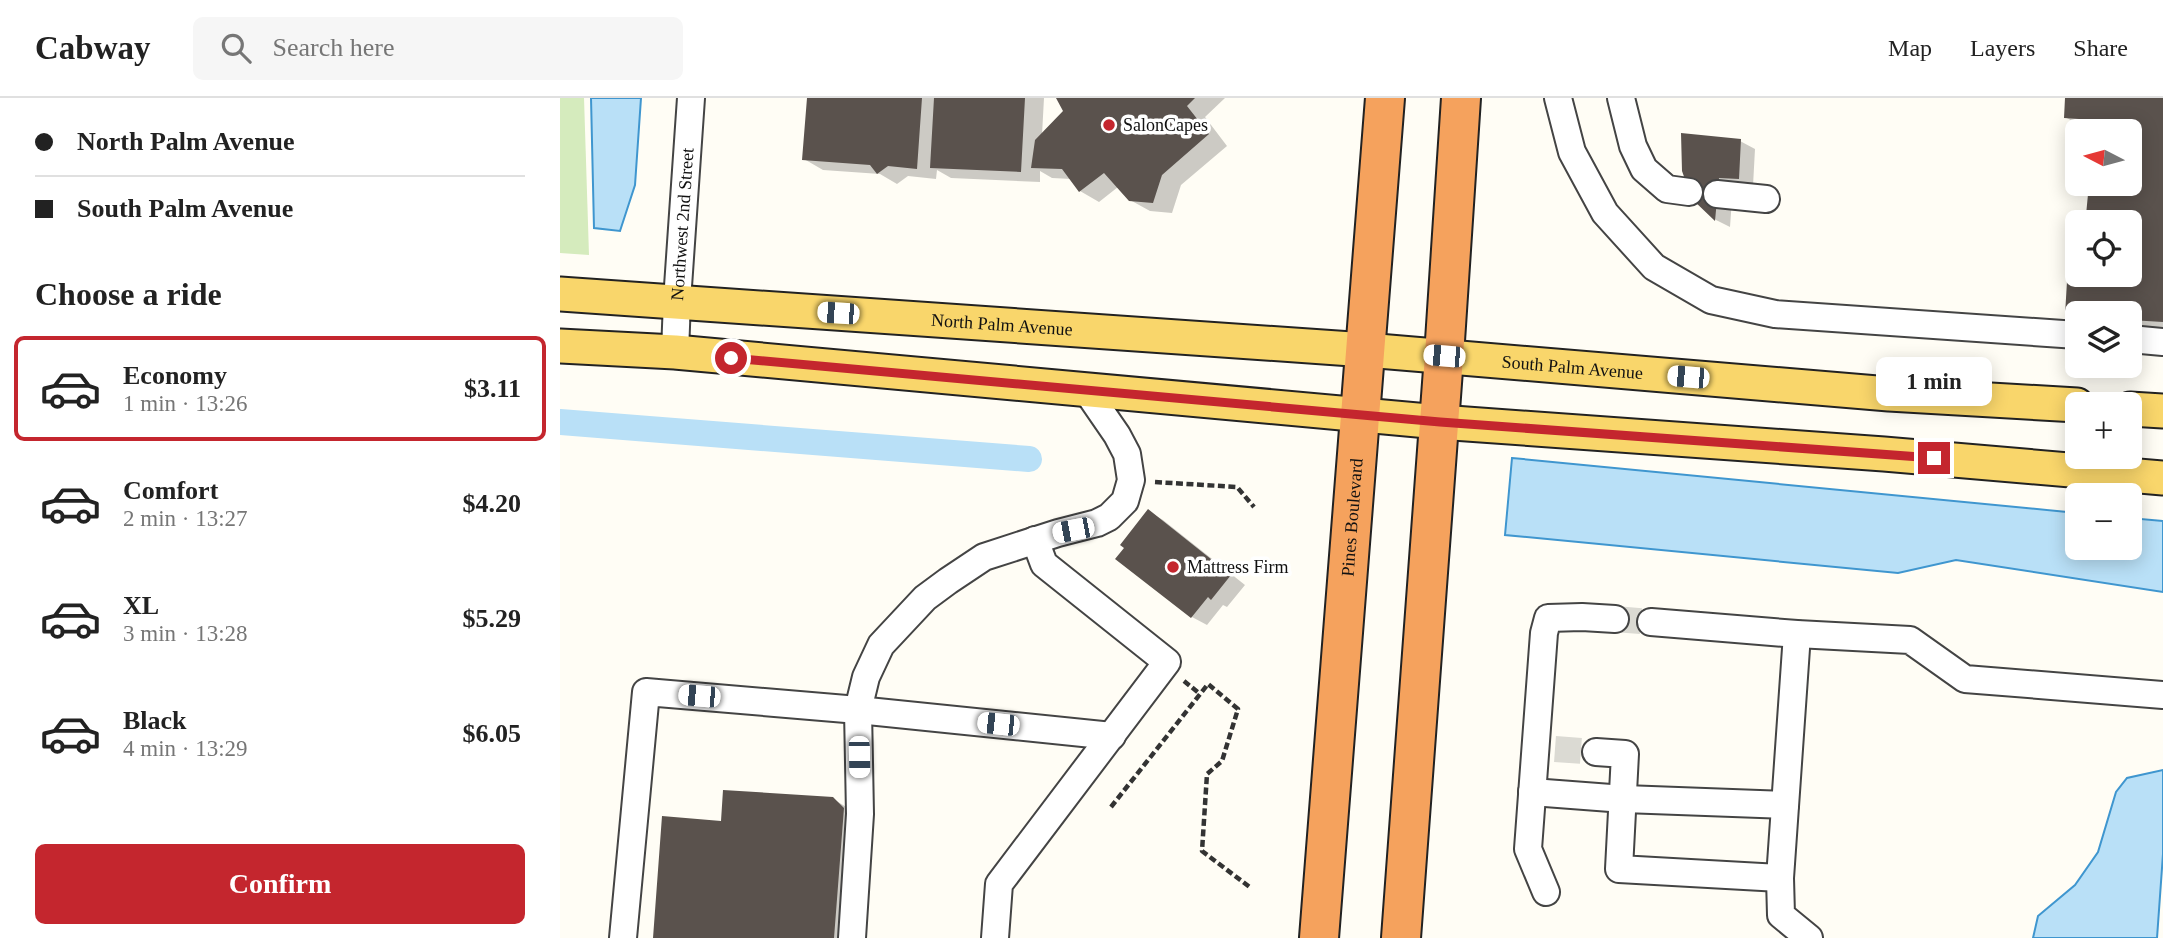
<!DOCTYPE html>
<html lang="en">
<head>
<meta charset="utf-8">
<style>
  :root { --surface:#fff; --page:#f6f6f6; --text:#222; --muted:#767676; --line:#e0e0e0; --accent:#c4262e }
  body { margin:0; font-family:"Times New Roman",serif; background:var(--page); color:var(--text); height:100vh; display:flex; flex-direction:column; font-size:26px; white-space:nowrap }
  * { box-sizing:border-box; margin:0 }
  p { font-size:23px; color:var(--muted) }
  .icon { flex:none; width:38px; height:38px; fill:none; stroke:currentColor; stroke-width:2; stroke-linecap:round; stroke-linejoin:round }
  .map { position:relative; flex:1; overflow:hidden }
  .sheet { display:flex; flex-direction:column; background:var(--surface); width:560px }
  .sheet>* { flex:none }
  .guide { display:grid; align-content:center; height:154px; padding:0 35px; background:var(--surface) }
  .needle { width:46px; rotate:276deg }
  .tools { position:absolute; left:1505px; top:21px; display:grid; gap:14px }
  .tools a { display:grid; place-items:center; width:77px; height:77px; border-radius:10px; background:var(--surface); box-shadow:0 4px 18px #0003; font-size:35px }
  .end { position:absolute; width:32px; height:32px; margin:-16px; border:9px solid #c4262e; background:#fff; box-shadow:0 0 0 4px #fff }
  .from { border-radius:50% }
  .bubble { position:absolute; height:49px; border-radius:10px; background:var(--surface); box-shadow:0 4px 18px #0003; font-size:23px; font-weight:800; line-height:49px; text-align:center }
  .car { position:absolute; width:21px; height:42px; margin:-21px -10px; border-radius:9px; box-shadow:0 0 5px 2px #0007; background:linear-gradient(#fff 24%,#345 0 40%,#fff 0 76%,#345 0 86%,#fff 0) }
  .guide b { display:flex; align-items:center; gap:24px; height:66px; font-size:26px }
  .guide b+b { border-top:2px solid var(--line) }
  .guide i { width:18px; height:18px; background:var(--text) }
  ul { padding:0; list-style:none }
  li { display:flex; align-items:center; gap:21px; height:105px; margin:0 14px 10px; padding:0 21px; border:4px solid transparent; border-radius:10px }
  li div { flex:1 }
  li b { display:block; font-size:26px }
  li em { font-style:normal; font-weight:800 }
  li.on { border-color:var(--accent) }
  li>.icon { width:63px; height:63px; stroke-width:1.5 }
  h2 { padding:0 35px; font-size:32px; line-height:84px }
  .button { display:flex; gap:14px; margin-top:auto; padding:14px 35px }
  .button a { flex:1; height:80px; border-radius:10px; background:var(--accent); color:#fff; font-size:28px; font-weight:800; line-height:80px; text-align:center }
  header { display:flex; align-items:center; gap:42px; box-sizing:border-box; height:98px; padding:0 35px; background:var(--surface); border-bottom:2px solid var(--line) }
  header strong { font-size:33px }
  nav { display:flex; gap:38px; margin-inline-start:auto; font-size:24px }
  .search { width:490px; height:63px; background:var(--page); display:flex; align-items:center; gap:18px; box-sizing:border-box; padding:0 24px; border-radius:10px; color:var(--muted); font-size:26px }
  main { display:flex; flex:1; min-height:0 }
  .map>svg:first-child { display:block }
</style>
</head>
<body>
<header>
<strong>Cabway</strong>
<div class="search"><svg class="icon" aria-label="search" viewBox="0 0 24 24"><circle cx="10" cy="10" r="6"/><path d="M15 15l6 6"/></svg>Search here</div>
<nav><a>Map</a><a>Layers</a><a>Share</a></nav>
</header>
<main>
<section class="sheet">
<div class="guide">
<b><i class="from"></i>North Palm Avenue</b>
<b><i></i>South Palm Avenue</b>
</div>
<h2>Choose a ride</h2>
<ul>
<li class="on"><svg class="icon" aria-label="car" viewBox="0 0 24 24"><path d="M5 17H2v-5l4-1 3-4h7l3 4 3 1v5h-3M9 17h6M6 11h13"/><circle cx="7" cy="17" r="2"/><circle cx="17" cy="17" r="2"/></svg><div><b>Economy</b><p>1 min · 13:26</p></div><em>$3.11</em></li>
<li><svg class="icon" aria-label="car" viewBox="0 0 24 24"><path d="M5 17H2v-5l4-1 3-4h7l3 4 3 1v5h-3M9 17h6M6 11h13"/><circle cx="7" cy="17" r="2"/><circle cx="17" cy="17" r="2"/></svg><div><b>Comfort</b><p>2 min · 13:27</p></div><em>$4.20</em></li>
<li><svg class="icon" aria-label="car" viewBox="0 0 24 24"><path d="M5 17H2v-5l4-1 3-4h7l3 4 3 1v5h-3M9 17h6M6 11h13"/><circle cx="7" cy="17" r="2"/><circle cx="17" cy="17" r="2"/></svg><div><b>XL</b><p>3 min · 13:28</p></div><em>$5.29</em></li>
<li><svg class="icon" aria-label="car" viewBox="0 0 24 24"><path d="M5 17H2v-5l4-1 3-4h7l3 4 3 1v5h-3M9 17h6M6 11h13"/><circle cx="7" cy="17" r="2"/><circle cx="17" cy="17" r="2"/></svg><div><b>Black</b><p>4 min · 13:29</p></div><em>$6.05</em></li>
</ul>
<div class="button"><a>Confirm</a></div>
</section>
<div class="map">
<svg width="1603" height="840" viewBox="0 0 1603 840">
  <rect width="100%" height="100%" fill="#fffdf5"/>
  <path fill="#d5ebbd" d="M0,0H24L29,157L0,155Z"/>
  <path fill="#b9e0f7" stroke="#3f96cf" stroke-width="2" d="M31,0H81L75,87L60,133L34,130Z
    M952,360L1517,415V450H1570V420L1603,423V494L1396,462L1338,475L945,437Z
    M1603,672V756L1597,840H1473L1478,818L1515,787L1538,754L1556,694L1567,680Z"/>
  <path fill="#0003" fill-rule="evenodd" d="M248,0H484L482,37L505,14L498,0H665L645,19L667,48L621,87L612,115L590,113L570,102L558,89L539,104L520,93L511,81L492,80L480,73V84L391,80L377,72L376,81L348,78L337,86L320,76L263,72L244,61Z
    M1507,0H1603V233L1570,230V215H1517V222L1507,216L1513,118L1528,119L1531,86H1570V33H1535V31L1525,30L1505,19ZM1517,124H1570V177H1517Z
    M1180,43L1195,51L1193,88L1173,87L1170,129L1156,122L1133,100Z
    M588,413L603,422L685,487L667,509L663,507L647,527L632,519L558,460Z
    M273,701L293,713V840H95L162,725Z"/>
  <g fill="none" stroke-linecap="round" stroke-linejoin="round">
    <path stroke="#b9e0f7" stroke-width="26" d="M0,324L469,361"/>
  </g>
  <path fill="#5a524d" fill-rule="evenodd" d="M247,0H362L357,71L328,68L317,76L310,67L242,62Z
    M374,0H465L461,74L370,70Z
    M496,0H635L627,8L649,36L602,77L593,105L569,103L544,75L519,94L502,71L471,70L475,42L503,13Z
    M1505,0H1603V224L1570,222V215L1505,217L1511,116L1526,117L1529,86H1570V33H1533L1534,22L1504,20ZM1517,124H1570V177H1517Z
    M1121,35L1181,41L1179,81L1159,80L1155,123L1132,101L1122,73Z
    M588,411L671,477L651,502L648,499L631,520L555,461L564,450L560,447Z
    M163,692L273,699L284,710L274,840H93L102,718L161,723Z"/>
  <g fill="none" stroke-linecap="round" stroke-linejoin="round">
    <path stroke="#dbdad3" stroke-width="26" stroke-dasharray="26 13" stroke-linecap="butt" d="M1055,521L1091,524
      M995,651L1036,654"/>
    <g stroke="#444" stroke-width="30">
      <g id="minor">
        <path d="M998,0L1012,54L1045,115L1094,169L1151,202L1215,216L1517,237"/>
        <path d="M1061,0L1073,48L1084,71L1107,91L1129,94"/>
        <path d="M1157,96L1206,101"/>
        <path d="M1570,241L1603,244"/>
        <path id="s1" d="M115,254L117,203L131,0"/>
        <path d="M1091,524L1237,536L1350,542L1405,581L1603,597"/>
        <path d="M1036,654L1065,656L1059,771L1220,780L1237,536"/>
        <path d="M972,694L1064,701L1225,707"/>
        <path d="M1220,780L1221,817L1249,840"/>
        <path d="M986,794L968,751L984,535L988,520L1022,519L1055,521"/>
        <path d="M63,840L86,594L298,612L552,638"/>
        <path d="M292,840L300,716L298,612L306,579L321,547L365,500L388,483L424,459L498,435L537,425L549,419L565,403L571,382L567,356L557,337L526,292"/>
        <path d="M435,840L439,786L607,564L484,466L475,442"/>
      </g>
    </g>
    <g stroke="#222" stroke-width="37">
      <g id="major">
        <path id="s2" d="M0,196L806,252L1329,296L1517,307"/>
        <path d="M0,248L115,254L879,324L1324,356L1603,380"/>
        <path d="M1570,311L1603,313"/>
      </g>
    </g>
    <g stroke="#222" stroke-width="42">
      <g id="highway">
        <path id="s3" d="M759,840L825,0"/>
        <path d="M841,840L884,258L901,0"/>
      </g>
    </g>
    <path stroke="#333" stroke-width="4.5" stroke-dasharray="7 3.5" stroke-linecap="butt" d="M595,384L677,389L694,409
      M624,583L640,596
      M551,709L648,586L678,611L662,663L647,676L642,753L691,790"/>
    <use href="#minor" stroke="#fff" stroke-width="26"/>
    <use href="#major" stroke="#f9d66b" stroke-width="33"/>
    <use href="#highway" stroke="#f5a25d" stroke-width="38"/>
  </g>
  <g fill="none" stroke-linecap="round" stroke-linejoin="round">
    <path stroke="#c4262e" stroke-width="9" d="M171,260L880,324L1374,360"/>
  </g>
  <g fill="#c4262e" stroke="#fff" stroke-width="2.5">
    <circle cx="549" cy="27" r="7"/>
    <circle cx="613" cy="469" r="7"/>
  </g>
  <g text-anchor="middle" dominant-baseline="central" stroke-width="7" stroke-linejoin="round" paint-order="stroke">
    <g font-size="18" fill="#111" stroke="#fff" text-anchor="start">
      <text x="563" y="27">SalonCapes</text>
      <text x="627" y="469">Mattress Firm</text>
    </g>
    <g font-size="18" fill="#111" stroke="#fff">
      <text stroke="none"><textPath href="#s1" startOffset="128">Northwest 2nd Street</textPath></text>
      <text stroke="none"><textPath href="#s2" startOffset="443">North Palm Avenue</textPath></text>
      <text stroke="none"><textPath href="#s2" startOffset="1015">South Palm Avenue</textPath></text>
      <text stroke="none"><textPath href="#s3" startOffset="422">Pines Boulevard</textPath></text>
    </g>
  </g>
</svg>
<div class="tools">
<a><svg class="needle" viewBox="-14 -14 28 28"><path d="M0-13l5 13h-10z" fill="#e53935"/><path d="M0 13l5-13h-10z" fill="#767676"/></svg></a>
<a><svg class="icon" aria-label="locate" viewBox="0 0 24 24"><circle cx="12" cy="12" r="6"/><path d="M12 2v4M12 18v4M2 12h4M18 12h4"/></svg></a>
<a><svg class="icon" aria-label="layers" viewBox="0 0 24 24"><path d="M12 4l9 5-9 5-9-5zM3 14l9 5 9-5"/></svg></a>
<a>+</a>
<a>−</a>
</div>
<i class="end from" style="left:171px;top:260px"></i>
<i class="end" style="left:1374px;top:360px"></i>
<div class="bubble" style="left:1316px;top:259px;width:116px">1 min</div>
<i class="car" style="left:278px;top:215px;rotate:274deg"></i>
<i class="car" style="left:884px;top:258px;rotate:275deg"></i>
<i class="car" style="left:1128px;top:279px;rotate:275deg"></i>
<i class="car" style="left:513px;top:432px;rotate:259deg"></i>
<i class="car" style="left:139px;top:598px;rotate:275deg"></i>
<i class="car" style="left:438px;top:626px;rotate:276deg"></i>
<i class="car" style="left:299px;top:659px;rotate:179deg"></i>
</div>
</main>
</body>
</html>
